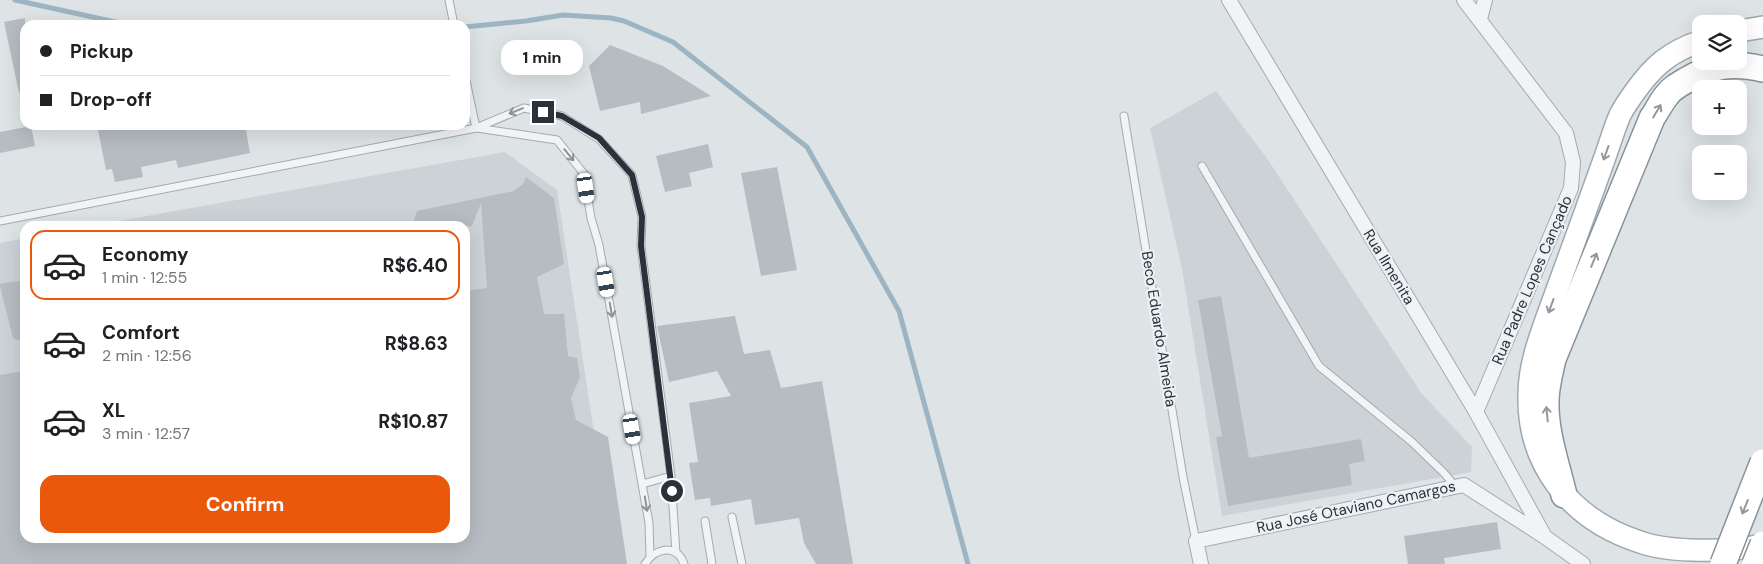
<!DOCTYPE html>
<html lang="en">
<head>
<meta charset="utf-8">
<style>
  :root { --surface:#fff; --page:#f2f2f2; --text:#202124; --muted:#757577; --line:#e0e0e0; --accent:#ea580c }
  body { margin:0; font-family:"DM Sans",sans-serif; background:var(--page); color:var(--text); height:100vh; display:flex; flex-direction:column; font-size:19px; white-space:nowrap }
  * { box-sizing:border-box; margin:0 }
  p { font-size:16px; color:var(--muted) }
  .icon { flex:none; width:28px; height:28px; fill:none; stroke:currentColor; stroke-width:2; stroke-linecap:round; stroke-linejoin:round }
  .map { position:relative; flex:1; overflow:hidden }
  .drawer { position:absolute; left:20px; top:221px; width:450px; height:322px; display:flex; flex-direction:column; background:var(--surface); border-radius:15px; box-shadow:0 5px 20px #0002 }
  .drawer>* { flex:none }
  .top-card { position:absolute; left:20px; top:20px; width:450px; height:110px; border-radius:15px; box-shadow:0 5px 20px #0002; display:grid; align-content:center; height:110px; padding:0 20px; background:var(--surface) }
  .fabs { position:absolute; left:1692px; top:15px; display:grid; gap:10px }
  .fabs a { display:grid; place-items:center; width:55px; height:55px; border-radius:10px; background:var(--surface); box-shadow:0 5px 20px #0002; font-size:25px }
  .end { position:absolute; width:22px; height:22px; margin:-11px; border:6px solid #29323b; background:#fff; box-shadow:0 0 0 2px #fff }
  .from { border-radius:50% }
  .bubble { position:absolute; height:35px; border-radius:15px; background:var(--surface); box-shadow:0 5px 20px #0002; font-size:16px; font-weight:700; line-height:35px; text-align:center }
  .car { position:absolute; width:15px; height:30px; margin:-15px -8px; border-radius:6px; box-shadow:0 0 4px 1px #0007; background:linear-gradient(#fff 24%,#345 0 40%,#fff 0 76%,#345 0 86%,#fff 0) }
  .top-card b { display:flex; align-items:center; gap:18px; height:48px; font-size:19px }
  .top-card b+b { border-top:1px solid var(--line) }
  .top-card i { width:12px; height:12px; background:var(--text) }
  ul { padding:9px 0 0; list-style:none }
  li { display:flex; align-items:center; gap:15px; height:70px; margin:0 10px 8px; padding:0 10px; border:2px solid transparent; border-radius:15px }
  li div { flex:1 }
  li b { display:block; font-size:19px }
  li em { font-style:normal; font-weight:700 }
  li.selected { border-color:var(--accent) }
  li>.icon { width:45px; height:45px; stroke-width:1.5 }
  .button { display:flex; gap:10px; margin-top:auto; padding:10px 20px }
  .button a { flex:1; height:58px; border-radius:15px; background:var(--accent); color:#fff; font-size:20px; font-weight:700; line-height:58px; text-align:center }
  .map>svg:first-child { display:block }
</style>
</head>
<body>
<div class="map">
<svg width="1763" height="564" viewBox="0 0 1763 564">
  <rect width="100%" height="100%" fill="#dee3e6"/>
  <path fill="#cdd2d7" d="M1216,91L1266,157L1422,394L1472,447L1471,472L1222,516L1182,269L1150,128Z
    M505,152L557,190L614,564H0V243L25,238V539H465V226H91Z"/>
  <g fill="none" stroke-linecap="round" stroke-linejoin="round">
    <path stroke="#9db5c2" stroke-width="5" d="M15,0L129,25
      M465,27L526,21L563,15L611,18L624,21L673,42L807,147L899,311L968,564"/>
  </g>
  <path fill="#b6bcc2" d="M25,18V93H19L4,22Z
    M610,45L663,66L711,96L641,114L640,102L600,111L589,66Z
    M97,125H245L250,153L178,168L176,160L141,167L143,177L115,182L112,169L106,170Z
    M31,126L35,146L0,153V132Z
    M708,144L713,167L689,173L692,186L665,192L656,156Z
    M777,167L797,270L761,276L741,173Z
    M526,177L554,198L564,264L537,277L544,314H564L568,356L577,358L580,377L571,398L576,420L608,437L627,564H0V375L25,371V539H465V291L487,288L481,203L472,226H412L417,211L514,191L523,184Z
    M25,280V343L13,338L0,286V284Z
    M1221,296L1249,458L1361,439L1365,461L1349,464L1352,485L1228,506L1216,437L1222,436L1198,300Z
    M735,316L744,354L770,350L781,388L822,381L853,564H816L804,543L799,518L755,525L751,499L711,506L710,498L695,500L689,463L698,462L689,403L731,396L717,371L669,382L657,326Z
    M1497,522L1501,549L1444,558L1445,564H1408L1404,536Z"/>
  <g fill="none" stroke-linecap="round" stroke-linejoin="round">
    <g stroke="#a4aaaf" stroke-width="9">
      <path id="service" d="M449,0L454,25
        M465,76L476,128
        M1124,116L1183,477L1196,541
        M477,128L557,140L584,174L591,218L599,245L642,484L649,523L650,556
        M1202,166L1319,366L1412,442L1444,473L1455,486
        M0,221L476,128L524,108L562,116L599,139L632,175L642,217L641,246L671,476L676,553
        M642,484L671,476
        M732,517L742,564
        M705,521L712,564
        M645,564C655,548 677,543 684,564"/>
    </g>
    <g stroke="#a4aaaf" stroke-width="16">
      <path id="minor" d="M1229,0L1476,412L1545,537
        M1464,0L1566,133L1573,162L1571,188L1476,412
        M1480,19L1485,0
        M1201,564L1196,541L1464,485L1545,537L1583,564"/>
    </g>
    <g stroke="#9fa8b0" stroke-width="24">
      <path id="primary" d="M1739,31L1763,27
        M1701,41C1669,52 1653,66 1634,93C1629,100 1624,107 1620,115C1614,129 1610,143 1605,157C1596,182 1587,207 1578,232C1569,257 1560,282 1551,306C1541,334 1529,364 1529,394C1527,466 1572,520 1640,542C1671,553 1730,552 1763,545"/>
    </g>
    <g stroke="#87929b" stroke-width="28">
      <path id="motorway" d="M1564,495C1557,465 1545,432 1546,401C1546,387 1550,373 1553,359L1652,118C1657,111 1661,102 1667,95C1671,89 1678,85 1685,81C1711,65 1733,62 1763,69"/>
    </g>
    <use href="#service" stroke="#f1f3f5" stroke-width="7"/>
    <use href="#minor" stroke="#f1f3f5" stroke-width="14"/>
    <use href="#primary" stroke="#fff" stroke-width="21"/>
    <use href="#motorway" stroke="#fff" stroke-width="25"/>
    <g stroke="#87929b" stroke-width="28" stroke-linecap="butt">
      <path id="motorway-bridge" d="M1723,564L1763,462
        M1755,564L1763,544"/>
    </g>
    <use href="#motorway-bridge" stroke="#fff" stroke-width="25"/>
  </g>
  <defs><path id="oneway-shaft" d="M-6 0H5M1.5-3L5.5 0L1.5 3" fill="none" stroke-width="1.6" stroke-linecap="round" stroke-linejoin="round" transform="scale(1.25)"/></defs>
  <g stroke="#8d9298">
    <use href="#oneway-shaft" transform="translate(516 111) rotate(158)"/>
    <use href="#oneway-shaft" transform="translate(569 155) rotate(51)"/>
    <use href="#oneway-shaft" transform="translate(611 310) rotate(80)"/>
    <use href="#oneway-shaft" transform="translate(646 504) rotate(81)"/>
  </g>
  <g stroke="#94989d">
    <use href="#oneway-shaft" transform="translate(1657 111) rotate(-59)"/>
    <use href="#oneway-shaft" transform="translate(1606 153) rotate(110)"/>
    <use href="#oneway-shaft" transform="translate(1594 260) rotate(-68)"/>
    <use href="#oneway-shaft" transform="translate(1551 306) rotate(110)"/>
    <use href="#oneway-shaft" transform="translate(1547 414) rotate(-96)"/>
    <use href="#oneway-shaft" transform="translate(1745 507) rotate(112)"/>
  </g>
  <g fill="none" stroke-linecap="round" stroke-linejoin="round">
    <path stroke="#29323b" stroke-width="6" d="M543,112L562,116L599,138L632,175L642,217L641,246L672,491"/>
  </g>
  <g text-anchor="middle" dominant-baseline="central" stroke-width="4.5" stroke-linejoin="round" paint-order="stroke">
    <g font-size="15" fill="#29323b" stroke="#edf1f4">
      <text transform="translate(1389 267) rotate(59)">Rua Ilmenita</text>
      <text transform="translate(1532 280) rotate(-67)">Rua Padre Lopes Cançado</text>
      <text transform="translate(1159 329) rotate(81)">Beco Eduardo Almeida</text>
      <text transform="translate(1356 507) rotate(-12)">Rua José Otaviano Camargos</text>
    </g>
  </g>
</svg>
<div class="fabs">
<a><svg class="icon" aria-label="layers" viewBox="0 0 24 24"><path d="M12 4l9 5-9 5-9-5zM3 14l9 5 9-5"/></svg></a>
<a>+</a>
<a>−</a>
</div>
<i class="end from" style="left:672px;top:491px"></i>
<i class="end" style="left:543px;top:112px"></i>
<div class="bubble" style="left:501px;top:40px;width:82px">1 min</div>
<i class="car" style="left:586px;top:188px;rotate:172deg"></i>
<i class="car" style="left:606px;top:282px;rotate:170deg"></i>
<i class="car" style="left:632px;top:429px;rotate:170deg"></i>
<div class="top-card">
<b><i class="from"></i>Pickup</b>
<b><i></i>Drop-off</b>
</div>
<section class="drawer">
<ul>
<li class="selected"><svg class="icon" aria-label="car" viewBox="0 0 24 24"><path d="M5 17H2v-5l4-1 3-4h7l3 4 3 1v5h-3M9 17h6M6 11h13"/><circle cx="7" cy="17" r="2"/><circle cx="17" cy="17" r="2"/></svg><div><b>Economy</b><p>1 min · 12:55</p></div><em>R$6.40</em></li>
<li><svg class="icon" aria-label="car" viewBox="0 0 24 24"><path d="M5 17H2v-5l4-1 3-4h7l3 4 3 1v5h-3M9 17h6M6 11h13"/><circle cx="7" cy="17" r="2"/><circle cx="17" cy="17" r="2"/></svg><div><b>Comfort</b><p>2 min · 12:56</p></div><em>R$8.63</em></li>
<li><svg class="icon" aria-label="car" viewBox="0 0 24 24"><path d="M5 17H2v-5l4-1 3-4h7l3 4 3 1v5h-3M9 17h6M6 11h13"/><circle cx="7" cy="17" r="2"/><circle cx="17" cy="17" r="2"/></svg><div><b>XL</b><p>3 min · 12:57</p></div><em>R$10.87</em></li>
</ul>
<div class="button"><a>Confirm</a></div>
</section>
</div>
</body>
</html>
